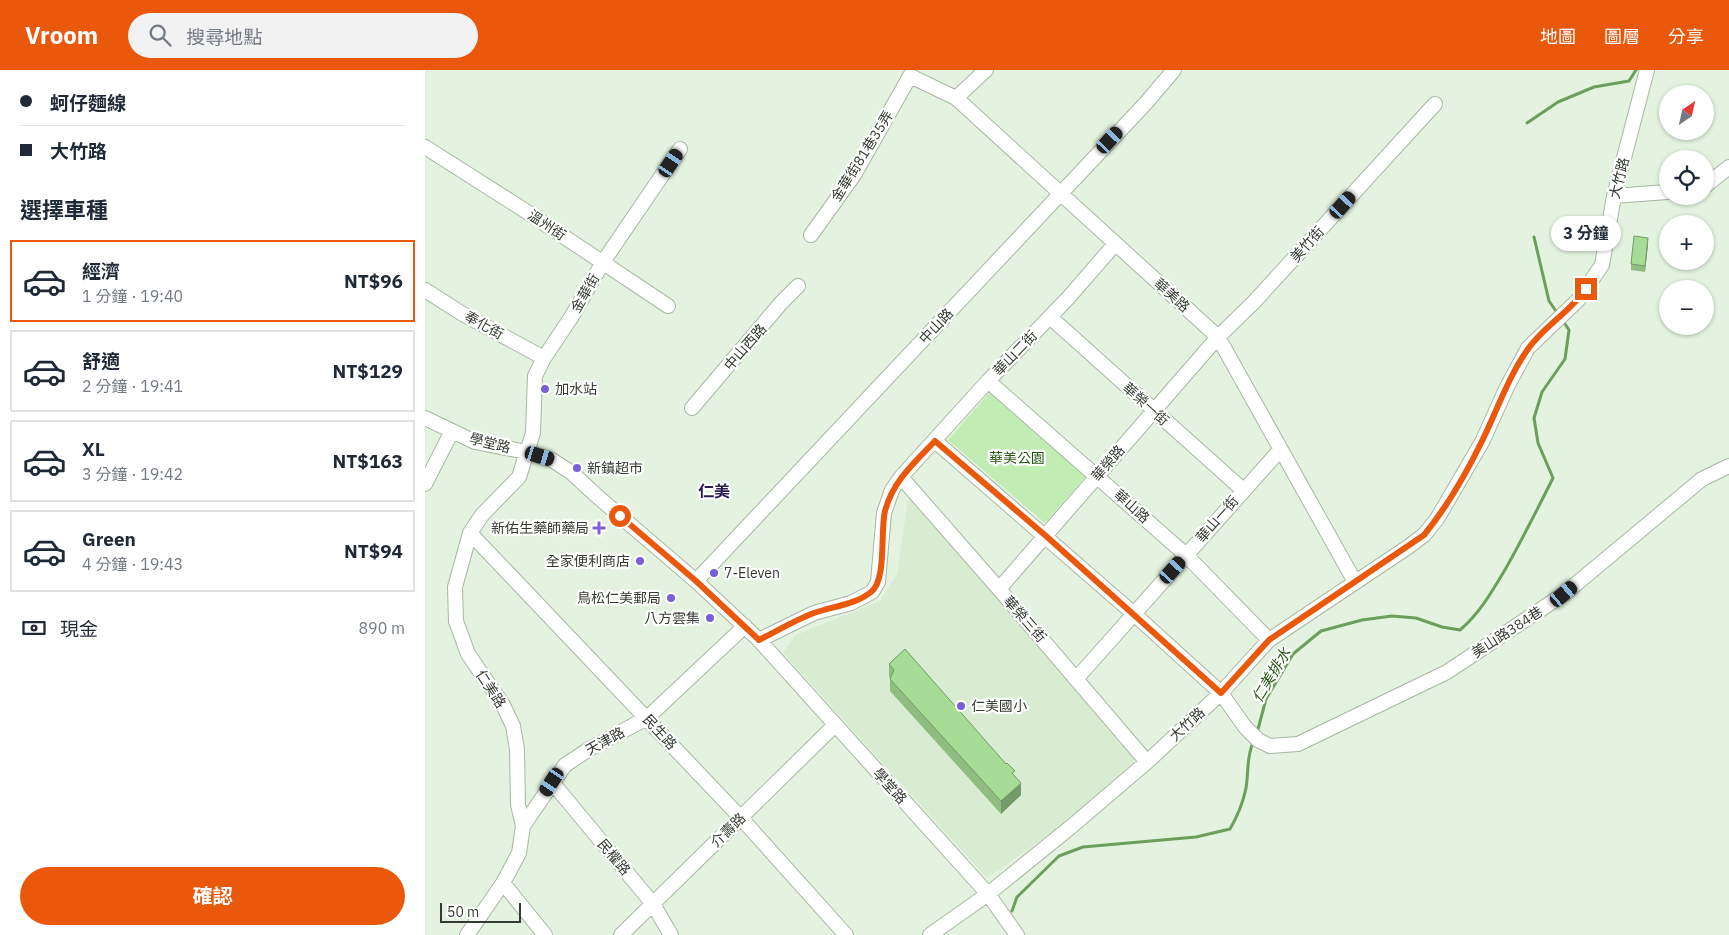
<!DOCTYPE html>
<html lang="zh-TW">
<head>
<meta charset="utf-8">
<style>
  :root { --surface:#fff; --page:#f2f2f3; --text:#1f2937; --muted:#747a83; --line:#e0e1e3; --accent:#ea580c }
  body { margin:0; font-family:"IBM Plex Sans","Noto Sans TC",sans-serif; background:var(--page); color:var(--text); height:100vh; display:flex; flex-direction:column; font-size:19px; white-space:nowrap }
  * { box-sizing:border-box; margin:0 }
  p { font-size:16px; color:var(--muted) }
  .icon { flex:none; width:28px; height:28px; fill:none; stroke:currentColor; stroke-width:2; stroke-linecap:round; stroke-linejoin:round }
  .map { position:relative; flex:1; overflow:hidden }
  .drawer { display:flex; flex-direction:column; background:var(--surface); width:425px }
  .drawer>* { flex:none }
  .hud { display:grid; align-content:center; height:110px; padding:0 20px; background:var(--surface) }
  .needle { width:32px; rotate:34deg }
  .controls { position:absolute; left:1234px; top:15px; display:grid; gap:10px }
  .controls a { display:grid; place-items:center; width:55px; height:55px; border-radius:50%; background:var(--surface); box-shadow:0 1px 4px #0004; font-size:25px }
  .scale { position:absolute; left:15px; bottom:12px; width:81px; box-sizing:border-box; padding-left:5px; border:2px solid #343b33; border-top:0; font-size:14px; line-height:18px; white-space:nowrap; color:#343b33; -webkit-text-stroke:4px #fff; paint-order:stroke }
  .end { position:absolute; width:22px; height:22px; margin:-11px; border:6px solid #ea580c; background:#fff; box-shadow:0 0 0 2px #fff }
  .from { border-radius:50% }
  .bubble { position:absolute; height:35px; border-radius:18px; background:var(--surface); box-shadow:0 1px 4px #0004; font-size:16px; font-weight:700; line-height:35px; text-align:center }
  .car { position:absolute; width:15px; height:30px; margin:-15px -8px; border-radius:6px; box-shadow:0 0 4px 1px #0007; background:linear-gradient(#222 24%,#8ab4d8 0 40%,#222 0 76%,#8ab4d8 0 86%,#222 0) }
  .hud b { display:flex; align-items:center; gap:18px; height:48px; font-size:19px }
  .hud b+b { border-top:1px solid var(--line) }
  .hud i { width:12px; height:12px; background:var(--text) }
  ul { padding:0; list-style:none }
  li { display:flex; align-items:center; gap:15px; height:82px; margin:0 10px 8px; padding:0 10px; border:2px solid var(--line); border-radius:0px }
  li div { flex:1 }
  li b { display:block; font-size:19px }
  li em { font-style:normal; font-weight:700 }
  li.selected { border-color:var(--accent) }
  li>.icon { width:45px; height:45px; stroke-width:1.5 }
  h2 { padding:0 20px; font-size:22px; line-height:60px }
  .pay { display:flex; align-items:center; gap:12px; height:55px; padding:0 20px; font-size:19px }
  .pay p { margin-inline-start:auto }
  .cta { display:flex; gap:10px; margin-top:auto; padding:10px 20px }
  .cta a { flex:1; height:58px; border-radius:30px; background:var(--accent); color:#fff; font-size:20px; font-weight:700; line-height:58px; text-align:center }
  header { display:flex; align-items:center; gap:30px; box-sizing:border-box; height:70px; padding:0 25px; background:var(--accent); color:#fff }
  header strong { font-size:24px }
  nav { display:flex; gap:28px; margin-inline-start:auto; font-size:18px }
  .search { width:350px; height:45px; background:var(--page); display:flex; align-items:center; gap:12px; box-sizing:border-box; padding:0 18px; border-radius:28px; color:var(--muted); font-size:19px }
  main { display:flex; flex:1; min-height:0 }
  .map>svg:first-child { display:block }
</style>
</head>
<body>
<header>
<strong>Vroom</strong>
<div class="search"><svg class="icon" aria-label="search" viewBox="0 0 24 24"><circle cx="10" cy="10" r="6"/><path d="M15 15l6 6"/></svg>搜尋地點</div>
<nav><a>地圖</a><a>圖層</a><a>分享</a></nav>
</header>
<main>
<section class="drawer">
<div class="hud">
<b><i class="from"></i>蚵仔麵線</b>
<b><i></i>大竹路</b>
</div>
<h2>選擇車種</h2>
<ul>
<li class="selected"><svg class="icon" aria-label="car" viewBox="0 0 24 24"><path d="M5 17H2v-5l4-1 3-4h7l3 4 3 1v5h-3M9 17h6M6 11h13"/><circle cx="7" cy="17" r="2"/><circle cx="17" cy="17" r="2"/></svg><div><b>經濟</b><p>1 分鐘 · 19:40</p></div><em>NT$96</em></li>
<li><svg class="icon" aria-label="car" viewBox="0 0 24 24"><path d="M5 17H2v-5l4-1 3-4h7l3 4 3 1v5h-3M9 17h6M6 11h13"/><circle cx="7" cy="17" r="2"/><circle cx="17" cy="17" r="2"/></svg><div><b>舒適</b><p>2 分鐘 · 19:41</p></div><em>NT$129</em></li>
<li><svg class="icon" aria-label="car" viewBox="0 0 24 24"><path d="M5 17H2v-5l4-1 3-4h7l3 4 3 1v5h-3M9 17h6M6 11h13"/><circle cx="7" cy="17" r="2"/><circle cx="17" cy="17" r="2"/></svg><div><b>XL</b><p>3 分鐘 · 19:42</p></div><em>NT$163</em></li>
<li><svg class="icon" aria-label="car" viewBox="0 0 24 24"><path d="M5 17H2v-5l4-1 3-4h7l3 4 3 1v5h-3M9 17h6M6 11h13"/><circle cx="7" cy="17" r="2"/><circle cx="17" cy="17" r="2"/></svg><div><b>Green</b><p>4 分鐘 · 19:43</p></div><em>NT$94</em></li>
</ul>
<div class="pay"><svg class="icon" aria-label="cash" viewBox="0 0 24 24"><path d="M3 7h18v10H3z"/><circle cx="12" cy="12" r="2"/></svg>現金<p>890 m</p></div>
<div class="cta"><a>確認</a></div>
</section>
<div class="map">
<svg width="1304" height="865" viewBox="0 0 1304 865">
  <rect width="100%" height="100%" fill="#e3f3df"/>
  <path fill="#d7ecd1" d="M484,424L711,689L640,753L562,808L358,583L371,565L455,531L472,504Z"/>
  <path fill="#c1edb4" d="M565,322L661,406L620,453L523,370Z"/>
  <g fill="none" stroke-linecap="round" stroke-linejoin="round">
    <path stroke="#6c9f5d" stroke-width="3" d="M1102,53L1133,32L1169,17L1204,11L1211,0
      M1109,167L1124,231L1133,244
      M832,663L841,629L868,584L896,561L937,550L967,546L991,548L1017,557L1035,560C1055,543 1068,520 1081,498C1098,468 1113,438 1128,408L1113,373L1109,348L1117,322L1140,289L1144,260L1138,251
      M587,841L592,827L634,786L658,777L771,767L805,759C812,747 818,733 821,718C824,700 821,690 828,672"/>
    <g stroke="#a7b7a3" stroke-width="16">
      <path id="minor" d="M531,28L561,0
        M0,77L99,140L243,236
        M1280,116L1304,97
        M1189,126L1242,122
        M386,165L429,105L485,6L531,28L793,267L930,512
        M0,220L36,243L119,288
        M625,247L818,420
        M563,311L761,485L844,570
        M267,338L356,233L373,216
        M0,348L50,372L102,382L127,390L147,403L173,427L271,511L334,570L563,824L592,865
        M510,371L709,544L796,623L820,657L833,670L845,676L873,674L1022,602L1139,524L1277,409L1304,396
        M476,407L574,519L722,692
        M0,414L27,361
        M45,463L316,748L421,865
        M271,511L720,34L749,0
        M574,519L793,267L829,232L1010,34
        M334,570L389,543L426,533L447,522L453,512L459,443L467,420L476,407L563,311L644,227L690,174
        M651,609L855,380
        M127,712L228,834L246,865
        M98,756L140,695L166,678L222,648L320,556
        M78,813L120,865
        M42,865L78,813L94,783L98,756L93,735L92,679L88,656L78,635L43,584L31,551L30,517L45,463L57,445L94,407L108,363L110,306L119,288L147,246L178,192L255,79
        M196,865L410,655
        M505,865L563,824L647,756L722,692L796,623L844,570L983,477L999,465L1012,449L1057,372L1082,317L1103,278L1153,230L1177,195L1189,126L1222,0"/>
    </g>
    <use href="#minor" stroke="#fff" stroke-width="14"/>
  </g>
  <path fill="#8fbd81" d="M1223,174L1220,202L1206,200V194Z
    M464,594L590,706L596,725L576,744L465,621V608L464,606Z"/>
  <path fill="#749a69" d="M1223,168V174L1220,202V196Z
    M596,713V725L576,744V731Z"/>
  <path fill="#a6dc96" stroke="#749a69" d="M1209,166L1223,168L1220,196L1206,194Z
    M480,579L581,694L582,693L590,701L587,703L596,713L576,731L465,609L469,600L464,594Z"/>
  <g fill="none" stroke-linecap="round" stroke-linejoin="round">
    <path stroke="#ea580c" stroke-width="6" d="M195,446L271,511L334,570C352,561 370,550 389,543C408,536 430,535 446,522C462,510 455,461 460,441C468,411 489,393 510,371L621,466L796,623L844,570L999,465C1021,438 1042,402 1057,371C1072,341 1083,307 1103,279C1119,256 1145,242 1161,219"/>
  </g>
  <g fill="#7960db" stroke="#fff" stroke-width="2">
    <circle cx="120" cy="319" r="5"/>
    <circle cx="152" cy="398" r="5"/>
    <path d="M171.5 450.5h5v5h5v5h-5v5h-5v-5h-5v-5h5z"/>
    <circle cx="215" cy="491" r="5"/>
    <circle cx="289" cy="503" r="5"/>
    <circle cx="246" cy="528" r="5"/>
    <circle cx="285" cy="548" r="5"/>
    <circle cx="536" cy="636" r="5"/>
  </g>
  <g text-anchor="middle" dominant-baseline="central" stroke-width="4.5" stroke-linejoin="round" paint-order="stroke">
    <g font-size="14" fill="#343b33" stroke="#fff">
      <text transform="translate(437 86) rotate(-58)">金華街81巷35弄</text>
      <text transform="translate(1194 108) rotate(-76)">大竹路</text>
      <text transform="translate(122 155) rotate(34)">溫州街</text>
      <text transform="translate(882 174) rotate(-48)">美竹街</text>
      <text transform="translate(160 223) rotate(-60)">金華街</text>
      <text transform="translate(747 225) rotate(42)">華美路</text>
      <text transform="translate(59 255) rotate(29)">奉化街</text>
      <text transform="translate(511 256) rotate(-47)">中山路</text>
      <text transform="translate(320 277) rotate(-49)">中山西路</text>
      <text transform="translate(590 283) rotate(-46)">華山二街</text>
      <text transform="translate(721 334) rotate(42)">華榮一街</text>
      <text transform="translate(65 373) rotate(14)">學堂路</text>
      <text transform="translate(683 393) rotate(-49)">華榮路</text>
      <text transform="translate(707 436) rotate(42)">華山路</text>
      <text transform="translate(792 449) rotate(-49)">華山一街</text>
      <text transform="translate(600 549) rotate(49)">華榮三街</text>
      <text transform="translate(1082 562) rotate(-33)">美山路384巷</text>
      <text transform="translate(66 619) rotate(57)">仁美路</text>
      <text transform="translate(762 654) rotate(-43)">大竹路</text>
      <text transform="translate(235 662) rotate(47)">民生路</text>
      <text transform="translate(180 671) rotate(-29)">天津路</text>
      <text transform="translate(465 716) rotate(48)">學堂路</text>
      <text transform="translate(303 760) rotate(-44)">介壽路</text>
      <text transform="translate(189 787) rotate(50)">民權路</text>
    </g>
    <g font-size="14" fill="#343b33" stroke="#fff" text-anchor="start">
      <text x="130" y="319">加水站</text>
      <text x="162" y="398">新鎮超市</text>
      <text x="164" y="458" text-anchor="end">新佑生藥師藥局</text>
      <text x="205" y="491" text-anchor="end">全家便利商店</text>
      <text x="299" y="503">7-Eleven</text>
      <text x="236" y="528" text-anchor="end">鳥松仁美郵局</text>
      <text x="275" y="548" text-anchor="end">八方雲集</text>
      <text x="546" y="636">仁美國小</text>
    </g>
    <g font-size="14" fill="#245612" stroke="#fff">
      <text x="592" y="388">華美公園</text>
    </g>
    <g font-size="15" font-style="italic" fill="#275815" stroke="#fff">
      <text transform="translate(846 605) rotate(-59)">仁美排水</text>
    </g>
    <g font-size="16" font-weight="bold" fill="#2b1e58" stroke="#fff">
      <text x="289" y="421">仁美</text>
    </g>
  </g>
</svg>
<div class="controls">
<a><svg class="needle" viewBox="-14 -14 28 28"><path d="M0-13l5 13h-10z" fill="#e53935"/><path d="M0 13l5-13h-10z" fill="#747a83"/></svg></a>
<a><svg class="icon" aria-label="locate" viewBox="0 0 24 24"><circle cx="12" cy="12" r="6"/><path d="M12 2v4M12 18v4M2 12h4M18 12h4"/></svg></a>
<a>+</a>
<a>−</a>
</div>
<div class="scale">50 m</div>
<i class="end from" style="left:195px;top:446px"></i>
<i class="end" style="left:1161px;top:219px"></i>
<div class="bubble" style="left:1126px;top:146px;width:70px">3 分鐘</div>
<i class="car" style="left:685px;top:70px;rotate:43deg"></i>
<i class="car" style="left:246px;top:93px;rotate:34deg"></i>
<i class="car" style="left:918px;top:135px;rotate:42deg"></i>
<i class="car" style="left:115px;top:386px;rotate:107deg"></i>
<i class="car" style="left:748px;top:500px;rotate:42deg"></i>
<i class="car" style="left:1139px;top:524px;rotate:50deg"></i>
<i class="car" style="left:127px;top:712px;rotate:213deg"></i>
</div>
</main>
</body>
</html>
